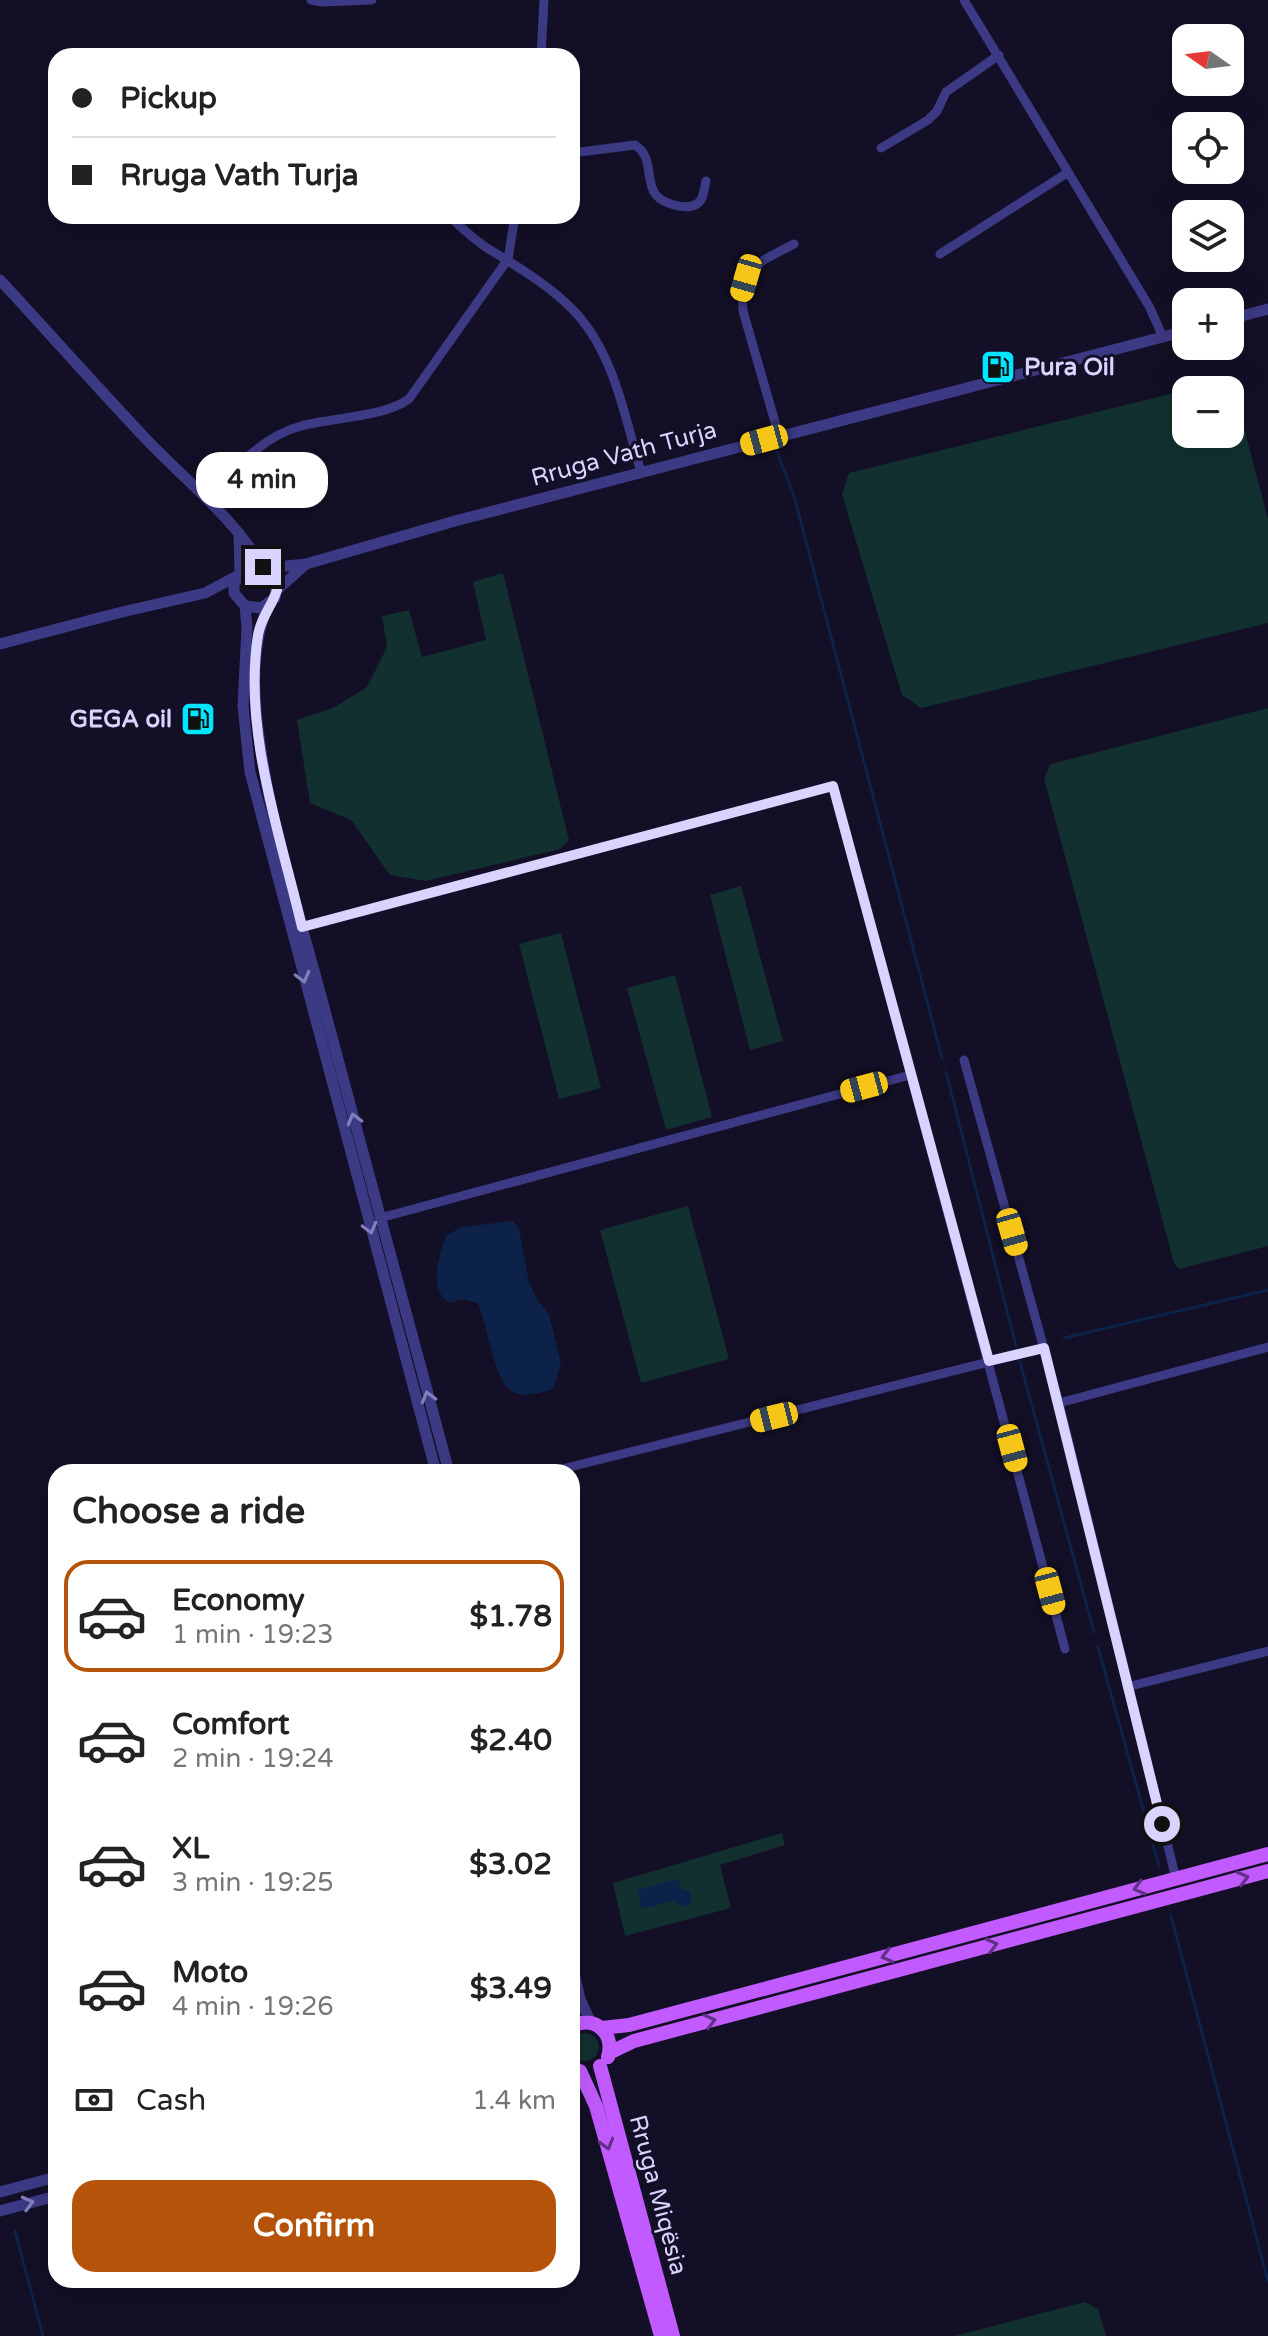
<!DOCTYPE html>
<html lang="en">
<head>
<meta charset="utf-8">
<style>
  :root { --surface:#fff; --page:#f2f2f2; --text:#222; --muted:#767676; --line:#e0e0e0; --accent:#b45309 }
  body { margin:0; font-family:"Varela Round",sans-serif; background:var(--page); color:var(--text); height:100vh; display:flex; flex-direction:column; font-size:30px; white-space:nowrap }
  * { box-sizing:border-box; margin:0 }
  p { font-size:26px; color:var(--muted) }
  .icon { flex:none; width:44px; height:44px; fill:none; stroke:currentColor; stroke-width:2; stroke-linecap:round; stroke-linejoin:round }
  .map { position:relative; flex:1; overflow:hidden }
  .details { position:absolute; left:48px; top:1464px; width:532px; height:824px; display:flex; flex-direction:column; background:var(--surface); border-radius:24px; box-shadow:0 8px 32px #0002 }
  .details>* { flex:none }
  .banner { position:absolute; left:48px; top:48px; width:532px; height:176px; border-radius:24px; box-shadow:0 8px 32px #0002; display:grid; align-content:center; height:176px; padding:0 24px; background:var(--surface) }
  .needle { width:52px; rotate:284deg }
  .fabs { position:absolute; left:1172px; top:24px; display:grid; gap:16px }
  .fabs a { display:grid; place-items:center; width:72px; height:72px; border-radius:16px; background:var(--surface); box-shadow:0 8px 32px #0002; font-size:40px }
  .end { position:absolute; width:36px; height:36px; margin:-18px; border:10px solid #d9d4ff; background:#111; box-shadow:0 0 0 4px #111 }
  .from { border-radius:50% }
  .bubble { position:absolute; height:56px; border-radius:24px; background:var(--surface); box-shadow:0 8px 32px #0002; font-size:26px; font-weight:800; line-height:56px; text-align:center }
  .car { position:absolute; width:24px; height:48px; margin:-24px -12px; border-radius:10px; box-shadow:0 0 6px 2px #0007; background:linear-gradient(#f5c518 24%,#345 0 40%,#f5c518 0 76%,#345 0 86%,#f5c518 0) }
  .banner b { display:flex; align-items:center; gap:28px; height:76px; font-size:30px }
  .banner b+b { border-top:2px solid var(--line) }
  .banner i { width:20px; height:20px; background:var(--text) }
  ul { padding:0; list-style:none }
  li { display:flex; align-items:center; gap:24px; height:112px; margin:0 16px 12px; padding:0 8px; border:4px solid transparent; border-radius:24px }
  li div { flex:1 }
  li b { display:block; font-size:30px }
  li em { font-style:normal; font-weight:800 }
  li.current { border-color:var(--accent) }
  li>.icon { width:72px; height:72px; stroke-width:1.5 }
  h2 { padding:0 24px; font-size:36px; line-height:96px }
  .pay { display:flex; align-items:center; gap:20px; height:88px; padding:0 24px; font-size:30px }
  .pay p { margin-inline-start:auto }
  .action { display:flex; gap:16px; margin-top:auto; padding:16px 24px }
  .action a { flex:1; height:92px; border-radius:24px; background:var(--accent); color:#fff; font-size:32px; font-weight:800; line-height:92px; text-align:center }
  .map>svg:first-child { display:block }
</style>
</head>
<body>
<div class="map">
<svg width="1268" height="2336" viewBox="0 0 1268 2336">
  <rect width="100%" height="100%" fill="#130f26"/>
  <path fill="#12302f" d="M1221,382L1234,390L1268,519V623L921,708L902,695L842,494L849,473L1186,390V434H1230V390H1187Z
    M503,573L569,840L560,849L426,881L390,875L351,820L310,803L297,720L333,708L367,687L387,647L382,616L409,610L422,657L486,640L473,582Z
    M1268,708V1246L1179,1269L1174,1263L1044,778L1051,764Z
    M741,886L783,1041L750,1050L710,895Z
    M561,933L601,1088L559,1099L519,944Z
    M675,975L712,1117L666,1130L627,988Z
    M688,1206L729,1359L641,1383L600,1230Z
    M782,1833L785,1845L720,1865L731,1908L625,1936L613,1883Z
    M571 2047a14 14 0 1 1 28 0a14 14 0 1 1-28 0Z
    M1085,2302L1098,2309L1106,2336H954Z"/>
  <path fill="#0c2248" d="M513,1221L519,1228L529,1283L539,1302L549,1314L561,1364L553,1389C510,1403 503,1391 492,1352C488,1335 483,1319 478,1303L461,1299L450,1303C426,1289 440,1256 446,1236L461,1227Z
    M678,1879L681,1888L690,1892L692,1899L689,1904L682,1907L673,1901L642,1909L637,1890Z"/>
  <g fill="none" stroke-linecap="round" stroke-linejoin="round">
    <path stroke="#0c2248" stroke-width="3" d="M777,452L794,496L942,1058
      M946,1072L1016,1346
      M1064,1338L1268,1290
      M1020,1362L1094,1632
      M1098,1647L1159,1866
      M1171,1916L1268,2281
      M15,2231L43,2336"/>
    <path stroke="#3d3a85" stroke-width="9" d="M311,0L322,2L372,0
      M964,0L1149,306L1163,337
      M541,56L544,0
      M881,148L928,120L937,111L946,92L999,55
      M572,153L635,145C652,156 646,173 653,190C658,203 685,211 697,204C704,200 704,188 706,181
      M449,216C462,228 476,242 492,251C520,268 553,288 576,313C615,356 625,418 641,472
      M940,254L1067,173
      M779,436L743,311C739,267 760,262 794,244
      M208,498C234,470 262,436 301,426C333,417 382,418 409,399L508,259L515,216
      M302,927L833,786L1065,1649
      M964,1060L1059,1403L1176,1879
      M380,1218L910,1075
      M1059,1403L1268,1347
      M550,1472L1044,1348
      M1127,1687L1268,1651"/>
    <path stroke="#3d3a85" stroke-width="11" d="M0,280C49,333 97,387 146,439C186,481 232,516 263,567
      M1230,319L1268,309
      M239,534L240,572
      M266,568L277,581L275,598L261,608L245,606L234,593V584L242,570L250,566L266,568L306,564L455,521L1186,331
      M277,590L306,564
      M269,604C254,636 253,676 256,711C266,813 299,913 325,1011C366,1165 407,1319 449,1472
      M245,606L247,628L243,706L250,772L436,1472
      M0,644L122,612L205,593L237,576
      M572,1964L580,1999L591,2023
      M0,2192L56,2177
      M0,2211L56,2196"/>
    <path stroke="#c25bff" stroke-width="14" d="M572,2026C595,2015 615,2033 608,2057
      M602,2028L629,2025L1268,1854
      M609,2053L634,2041L1268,1871
      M600,2066L673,2336
      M580,2071L596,2106L661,2336"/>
  </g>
  <defs><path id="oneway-chevron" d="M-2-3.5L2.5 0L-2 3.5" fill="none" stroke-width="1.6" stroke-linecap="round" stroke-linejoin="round" transform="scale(2)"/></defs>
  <g stroke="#837fbc">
    <use href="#oneway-chevron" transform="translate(303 977) rotate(75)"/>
    <use href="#oneway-chevron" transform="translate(354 1119) rotate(-105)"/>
    <use href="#oneway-chevron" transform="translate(370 1228) rotate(75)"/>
    <use href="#oneway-chevron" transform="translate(428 1397) rotate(-105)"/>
    <use href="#oneway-chevron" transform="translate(28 2203) rotate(-15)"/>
  </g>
  <g stroke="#623188">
    <use href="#oneway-chevron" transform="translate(1243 1878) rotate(-15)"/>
    <use href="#oneway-chevron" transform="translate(1139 1888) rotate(165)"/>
    <use href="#oneway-chevron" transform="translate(992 1945) rotate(-15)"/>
    <use href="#oneway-chevron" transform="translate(887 1956) rotate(165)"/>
    <use href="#oneway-chevron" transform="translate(710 2021) rotate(-15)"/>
    <use href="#oneway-chevron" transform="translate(607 2144) rotate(74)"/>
  </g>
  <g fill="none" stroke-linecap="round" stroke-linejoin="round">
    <path stroke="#d9d4ff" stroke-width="10" d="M263,567L273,574L277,590C272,606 261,617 258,635C243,732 280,833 302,927L833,786L989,1361L1044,1348L1162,1824"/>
  </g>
  <defs>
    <g id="fuel-square" transform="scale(1.8)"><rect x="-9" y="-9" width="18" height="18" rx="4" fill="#00e5ff" stroke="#130f26"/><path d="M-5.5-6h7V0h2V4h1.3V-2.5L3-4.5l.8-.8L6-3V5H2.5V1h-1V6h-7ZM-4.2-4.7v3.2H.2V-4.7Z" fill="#111"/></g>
  </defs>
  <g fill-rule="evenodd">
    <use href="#fuel-square" x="998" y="367"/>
    <use href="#fuel-square" x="198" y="719"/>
  </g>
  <g text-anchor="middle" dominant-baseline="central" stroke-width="6" stroke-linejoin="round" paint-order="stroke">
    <g font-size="24" font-weight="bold" fill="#d9d4ff" stroke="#130f26" text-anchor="start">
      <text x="1024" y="367">Pura Oil</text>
      <text x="172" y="719" text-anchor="end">GEGA oil</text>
    </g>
    <g font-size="24" fill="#d9d4ff" stroke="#130f26">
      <text transform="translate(624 454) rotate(-15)">Rruga Vath Turja</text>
      <text transform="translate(658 2195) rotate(75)">Rruga Miqësia</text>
    </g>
  </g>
</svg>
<div class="fabs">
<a><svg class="needle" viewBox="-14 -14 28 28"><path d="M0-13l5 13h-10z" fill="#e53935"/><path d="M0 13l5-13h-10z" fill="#767676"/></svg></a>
<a><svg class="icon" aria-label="locate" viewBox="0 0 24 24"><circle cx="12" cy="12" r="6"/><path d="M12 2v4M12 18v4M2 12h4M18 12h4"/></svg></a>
<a><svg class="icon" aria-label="layers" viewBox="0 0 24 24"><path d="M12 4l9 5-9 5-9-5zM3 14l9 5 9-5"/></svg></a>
<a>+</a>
<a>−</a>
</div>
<i class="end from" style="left:1162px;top:1824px"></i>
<i class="end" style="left:263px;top:567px"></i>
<div class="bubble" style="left:196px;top:452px;width:132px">4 min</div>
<i class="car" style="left:746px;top:278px;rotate:196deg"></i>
<i class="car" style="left:764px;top:440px;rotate:255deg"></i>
<i class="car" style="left:864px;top:1087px;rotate:255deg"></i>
<i class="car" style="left:1012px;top:1232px;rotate:164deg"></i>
<i class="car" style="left:774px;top:1417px;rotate:256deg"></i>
<i class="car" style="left:1012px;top:1448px;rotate:165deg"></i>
<i class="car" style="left:1050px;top:1591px;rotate:165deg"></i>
<div class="banner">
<b><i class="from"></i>Pickup</b>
<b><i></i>Rruga Vath Turja</b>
</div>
<section class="details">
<h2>Choose a ride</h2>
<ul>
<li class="current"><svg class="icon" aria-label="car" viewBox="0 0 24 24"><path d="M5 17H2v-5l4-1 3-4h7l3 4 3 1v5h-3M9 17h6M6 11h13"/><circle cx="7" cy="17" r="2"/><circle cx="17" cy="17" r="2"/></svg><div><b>Economy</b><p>1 min · 19:23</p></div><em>$1.78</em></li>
<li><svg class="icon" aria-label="car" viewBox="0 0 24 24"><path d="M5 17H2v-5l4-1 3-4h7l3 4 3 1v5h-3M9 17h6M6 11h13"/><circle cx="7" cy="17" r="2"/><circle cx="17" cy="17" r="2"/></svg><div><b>Comfort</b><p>2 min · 19:24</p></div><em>$2.40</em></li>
<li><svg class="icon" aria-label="car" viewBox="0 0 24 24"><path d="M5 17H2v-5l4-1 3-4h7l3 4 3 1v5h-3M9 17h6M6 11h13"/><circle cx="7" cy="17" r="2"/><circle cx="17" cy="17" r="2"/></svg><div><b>XL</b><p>3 min · 19:25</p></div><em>$3.02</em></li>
<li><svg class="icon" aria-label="car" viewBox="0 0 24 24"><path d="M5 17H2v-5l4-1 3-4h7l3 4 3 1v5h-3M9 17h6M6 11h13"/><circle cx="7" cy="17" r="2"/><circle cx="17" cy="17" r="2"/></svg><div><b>Moto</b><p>4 min · 19:26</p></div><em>$3.49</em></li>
</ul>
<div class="pay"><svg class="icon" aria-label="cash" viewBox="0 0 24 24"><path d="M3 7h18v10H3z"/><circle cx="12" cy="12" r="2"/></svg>Cash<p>1.4 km</p></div>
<div class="action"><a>Confirm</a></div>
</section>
</div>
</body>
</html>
